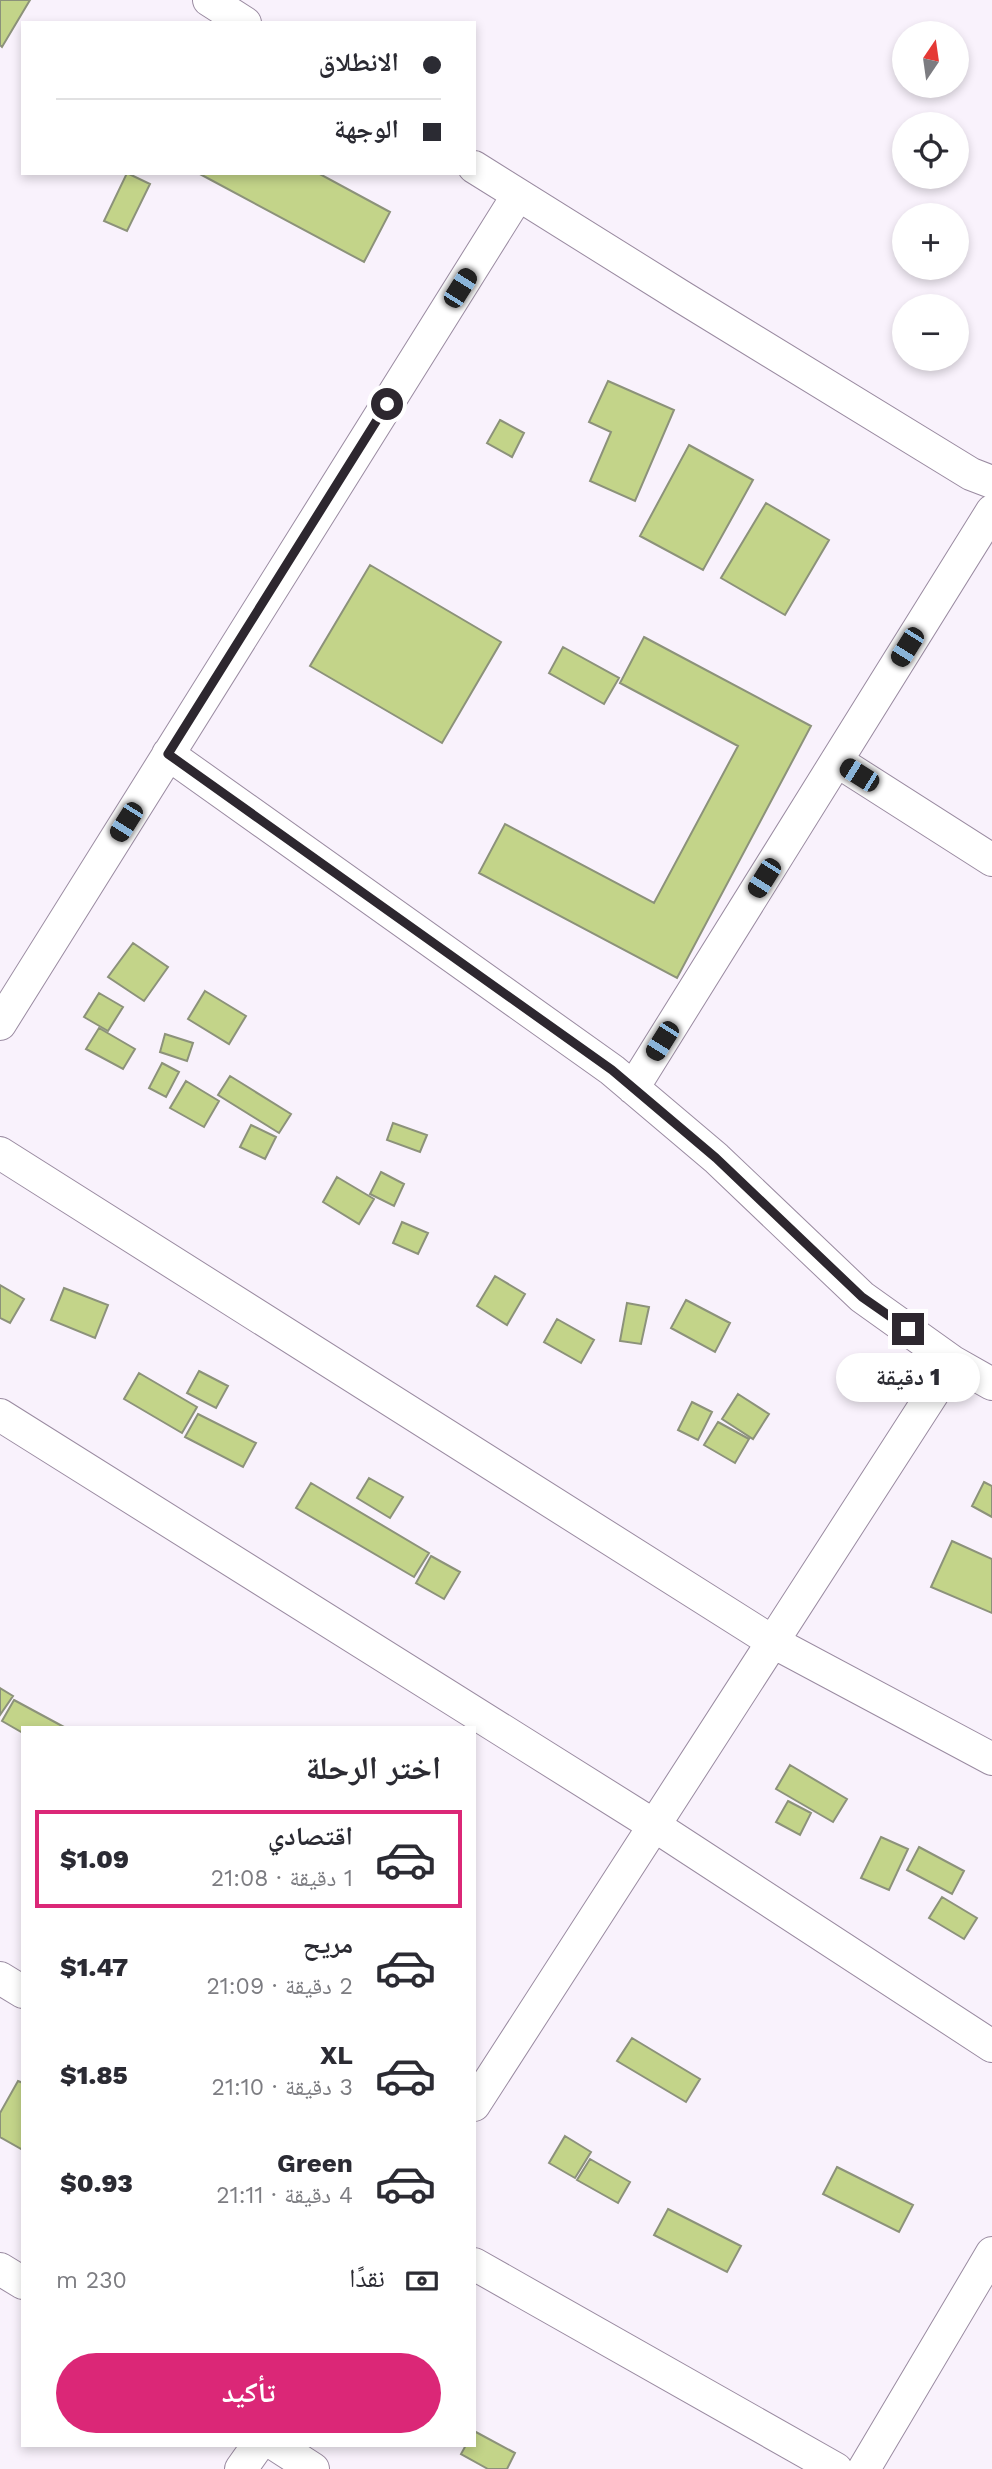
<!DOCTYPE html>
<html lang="ar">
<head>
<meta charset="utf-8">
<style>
  :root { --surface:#fff; --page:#f2f2f3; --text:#2b2b33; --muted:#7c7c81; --line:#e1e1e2; --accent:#db2777 }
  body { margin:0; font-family:"Work Sans","Noto Naskh Arabic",sans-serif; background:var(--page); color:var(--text); direction:rtl; height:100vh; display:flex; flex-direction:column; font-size:26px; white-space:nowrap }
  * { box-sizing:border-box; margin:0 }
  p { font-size:23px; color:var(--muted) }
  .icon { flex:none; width:38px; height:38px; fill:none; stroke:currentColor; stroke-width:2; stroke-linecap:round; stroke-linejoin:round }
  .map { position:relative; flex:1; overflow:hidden; direction:ltr }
  .panel { position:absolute; left:21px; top:1726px; width:455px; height:721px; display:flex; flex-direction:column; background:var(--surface); border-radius:0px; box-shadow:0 4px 10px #0003; direction:rtl }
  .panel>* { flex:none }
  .banner { position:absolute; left:21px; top:21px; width:455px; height:154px; border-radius:0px; box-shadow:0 4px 10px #0003; direction:rtl; display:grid; align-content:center; height:154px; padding:0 35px; background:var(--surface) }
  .needle { width:46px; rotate:13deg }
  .controls { position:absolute; left:892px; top:21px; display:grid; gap:14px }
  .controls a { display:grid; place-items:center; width:77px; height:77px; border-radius:50%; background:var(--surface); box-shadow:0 4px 10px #0003; font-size:35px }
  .end { position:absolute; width:32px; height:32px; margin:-16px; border:9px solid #2d272f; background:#fff; box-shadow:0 0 0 4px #fff }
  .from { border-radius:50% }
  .bubble { position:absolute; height:49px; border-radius:24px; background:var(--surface); box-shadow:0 4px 10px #0003; font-size:23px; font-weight:800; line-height:49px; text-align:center; direction:rtl }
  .car { position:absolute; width:21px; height:42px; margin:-21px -10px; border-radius:9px; box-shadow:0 0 5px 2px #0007; background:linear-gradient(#222 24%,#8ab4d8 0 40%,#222 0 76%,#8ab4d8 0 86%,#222 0) }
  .banner b { display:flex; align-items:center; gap:24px; height:66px; font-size:26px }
  .banner b+b { border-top:2px solid var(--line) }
  .banner i { width:18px; height:18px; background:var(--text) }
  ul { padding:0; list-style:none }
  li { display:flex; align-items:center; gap:21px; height:98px; margin:0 14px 10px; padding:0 21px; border:4px solid transparent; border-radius:0px }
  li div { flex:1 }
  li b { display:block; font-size:26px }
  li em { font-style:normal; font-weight:800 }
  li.selected { border-color:var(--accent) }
  li>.icon { width:63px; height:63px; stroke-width:1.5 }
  h2 { padding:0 35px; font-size:32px; line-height:84px }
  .pay { display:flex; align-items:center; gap:18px; height:77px; padding:0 35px; font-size:26px }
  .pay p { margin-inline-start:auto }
  .cta { display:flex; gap:14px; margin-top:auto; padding:14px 35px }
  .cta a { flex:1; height:80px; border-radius:42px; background:var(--accent); color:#fff; font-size:28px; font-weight:800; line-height:80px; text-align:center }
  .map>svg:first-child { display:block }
</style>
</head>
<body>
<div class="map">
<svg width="992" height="2469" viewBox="0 0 992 2469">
  <rect width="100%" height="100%" fill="#f9f2fc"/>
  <path fill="#c3d489" stroke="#8c927a" stroke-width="2" d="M0,0H30L2,47L0,45Z
    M127,173L150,184L127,231L104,221Z
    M198,173H318L390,212L364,262Z
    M608,381L674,410L635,501L590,481L611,432L589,422Z
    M500,420L524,433L512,457L487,443Z
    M689,445L753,480L703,570L640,536Z
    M766,503L829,540L785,615L721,578Z
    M370,565L501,642L442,743L310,666Z
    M644,637L811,726L677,978L479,873L505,824L654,903L738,746L620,683Z
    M563,647L619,678L604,704L549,673Z
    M133,943L168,967L144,1001L108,977Z
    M205,991L246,1016L229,1044L188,1019Z
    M99,993L123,1007L108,1031L84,1017Z
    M99,1028L135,1049L123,1069L86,1049Z
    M165,1034L193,1043L187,1061L160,1052Z
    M162,1063L179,1072L166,1097L149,1088Z
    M230,1076L291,1114L279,1133L218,1095Z
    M186,1081L219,1101L204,1127L170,1108Z
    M393,1123L427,1135L420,1152L387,1140Z
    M251,1125L276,1137L265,1159L240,1147Z
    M381,1172L404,1184L394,1206L370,1194Z
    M337,1177L374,1199L359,1224L323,1202Z
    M402,1222L428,1233L418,1254L393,1243Z
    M495,1276L525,1294L507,1325L477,1306Z
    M0,1285L24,1299L10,1323L0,1318Z
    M64,1288L108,1305L95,1338L51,1320Z
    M686,1300L730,1323L715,1352L671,1328Z
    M627,1303L649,1307L641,1344L620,1341Z
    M557,1319L594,1340L581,1363L544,1342Z
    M199,1371L228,1386L216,1408L187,1393Z
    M139,1373L197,1407L182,1433L124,1399Z
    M738,1394L769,1414L753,1439L722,1419Z
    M692,1402L712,1412L698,1440L678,1430Z
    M198,1414L256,1443L243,1467L185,1437Z
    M718,1422L749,1439L735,1463L704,1445Z
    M369,1478L403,1497L390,1518L357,1498Z
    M984,1482L992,1486V1517L972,1506Z
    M311,1483L429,1553L414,1577L296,1508Z
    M952,1541L992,1559V1613L931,1587Z
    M431,1556L460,1572L444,1599L416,1583Z
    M0,1688L13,1696L0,1715Z
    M14,1700L64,1727H23V1733L2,1721Z
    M790,1765L847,1799L833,1822L776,1789Z
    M788,1801L811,1813L800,1835L776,1822Z
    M881,1837L908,1849L889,1890L861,1878Z
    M919,1847L964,1871L952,1894L907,1870Z
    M942,1897L977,1918L964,1939L929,1918Z
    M632,2038L700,2079L686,2102L617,2061Z
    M18,2081L23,2083V2150L0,2137V2113Z
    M565,2136L591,2152L575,2178L549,2163Z
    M590,2159L630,2182L618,2203L577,2180Z
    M837,2167L913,2205L899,2232L823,2194Z
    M668,2209L741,2246L727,2272L654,2235Z
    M474,2431L515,2453L507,2469H488L461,2454L466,2445H474Z"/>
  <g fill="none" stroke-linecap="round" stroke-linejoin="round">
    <g stroke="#9a8ba1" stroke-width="34">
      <path id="street" d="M209,0L245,23
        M474,167L682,297L971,474L992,482
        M168,754L612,1070L716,1158L862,1297L953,1362L992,1384
        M837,761L992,860
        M0,1024L518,195
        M633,1088L992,511
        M0,1153L773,1642L992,1759
        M0,1415L655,1826L992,2046
        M0,1978L23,1992
        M474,2105L953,1362
        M474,2264L836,2469
        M0,2269L23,2283
        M276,2445L313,2469
        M241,2469L258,2445
        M864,2469L992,2253"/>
    </g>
    <use href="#street" stroke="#fff" stroke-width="32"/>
  </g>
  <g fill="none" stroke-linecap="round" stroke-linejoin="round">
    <path stroke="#2d272f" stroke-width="9" d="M387,404L168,754L612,1070L716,1158L862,1297L908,1329"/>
  </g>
</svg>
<div class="controls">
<a><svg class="needle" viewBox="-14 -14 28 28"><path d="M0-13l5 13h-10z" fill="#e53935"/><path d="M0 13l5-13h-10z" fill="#7c7c81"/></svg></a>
<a><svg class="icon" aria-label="locate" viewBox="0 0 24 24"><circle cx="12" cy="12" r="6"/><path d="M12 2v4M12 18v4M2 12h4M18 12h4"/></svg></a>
<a>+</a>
<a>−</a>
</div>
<i class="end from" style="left:387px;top:404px"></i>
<i class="end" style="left:908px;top:1329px"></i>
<div class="bubble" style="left:836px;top:1353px;width:144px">1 دقيقة</div>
<i class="car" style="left:460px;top:288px;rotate:32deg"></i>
<i class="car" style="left:907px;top:647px;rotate:212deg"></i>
<i class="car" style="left:859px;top:775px;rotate:302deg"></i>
<i class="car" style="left:126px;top:822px;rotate:212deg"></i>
<i class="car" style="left:764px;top:878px;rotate:212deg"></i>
<i class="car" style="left:662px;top:1041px;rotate:212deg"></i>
<div class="banner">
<b><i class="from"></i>الانطلاق</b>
<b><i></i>الوجهة</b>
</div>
<section class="panel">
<h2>اختر الرحلة</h2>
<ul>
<li class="selected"><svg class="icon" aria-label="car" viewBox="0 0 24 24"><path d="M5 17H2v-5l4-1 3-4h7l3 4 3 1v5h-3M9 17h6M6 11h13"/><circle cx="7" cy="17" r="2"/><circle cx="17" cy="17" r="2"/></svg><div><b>اقتصادي</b><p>1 دقيقة · 21:08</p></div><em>$1.09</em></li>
<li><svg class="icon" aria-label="car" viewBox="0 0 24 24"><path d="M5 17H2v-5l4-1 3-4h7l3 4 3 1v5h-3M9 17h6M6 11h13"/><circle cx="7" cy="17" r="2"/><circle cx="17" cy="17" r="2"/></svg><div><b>مريح</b><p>2 دقيقة · 21:09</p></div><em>$1.47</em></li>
<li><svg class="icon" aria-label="car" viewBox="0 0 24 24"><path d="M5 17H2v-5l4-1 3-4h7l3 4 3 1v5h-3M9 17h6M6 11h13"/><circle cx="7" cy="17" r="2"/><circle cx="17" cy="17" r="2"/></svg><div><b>XL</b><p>3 دقيقة · 21:10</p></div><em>$1.85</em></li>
<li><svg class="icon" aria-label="car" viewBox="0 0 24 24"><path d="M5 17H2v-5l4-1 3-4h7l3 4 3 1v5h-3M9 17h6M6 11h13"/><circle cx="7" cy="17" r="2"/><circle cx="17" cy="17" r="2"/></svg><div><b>Green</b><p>4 دقيقة · 21:11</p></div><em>$0.93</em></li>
</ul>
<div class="pay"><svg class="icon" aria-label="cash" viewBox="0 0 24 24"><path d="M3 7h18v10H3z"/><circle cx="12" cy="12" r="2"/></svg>نقدًا<p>230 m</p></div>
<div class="cta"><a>تأكيد</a></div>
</section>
</div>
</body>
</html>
